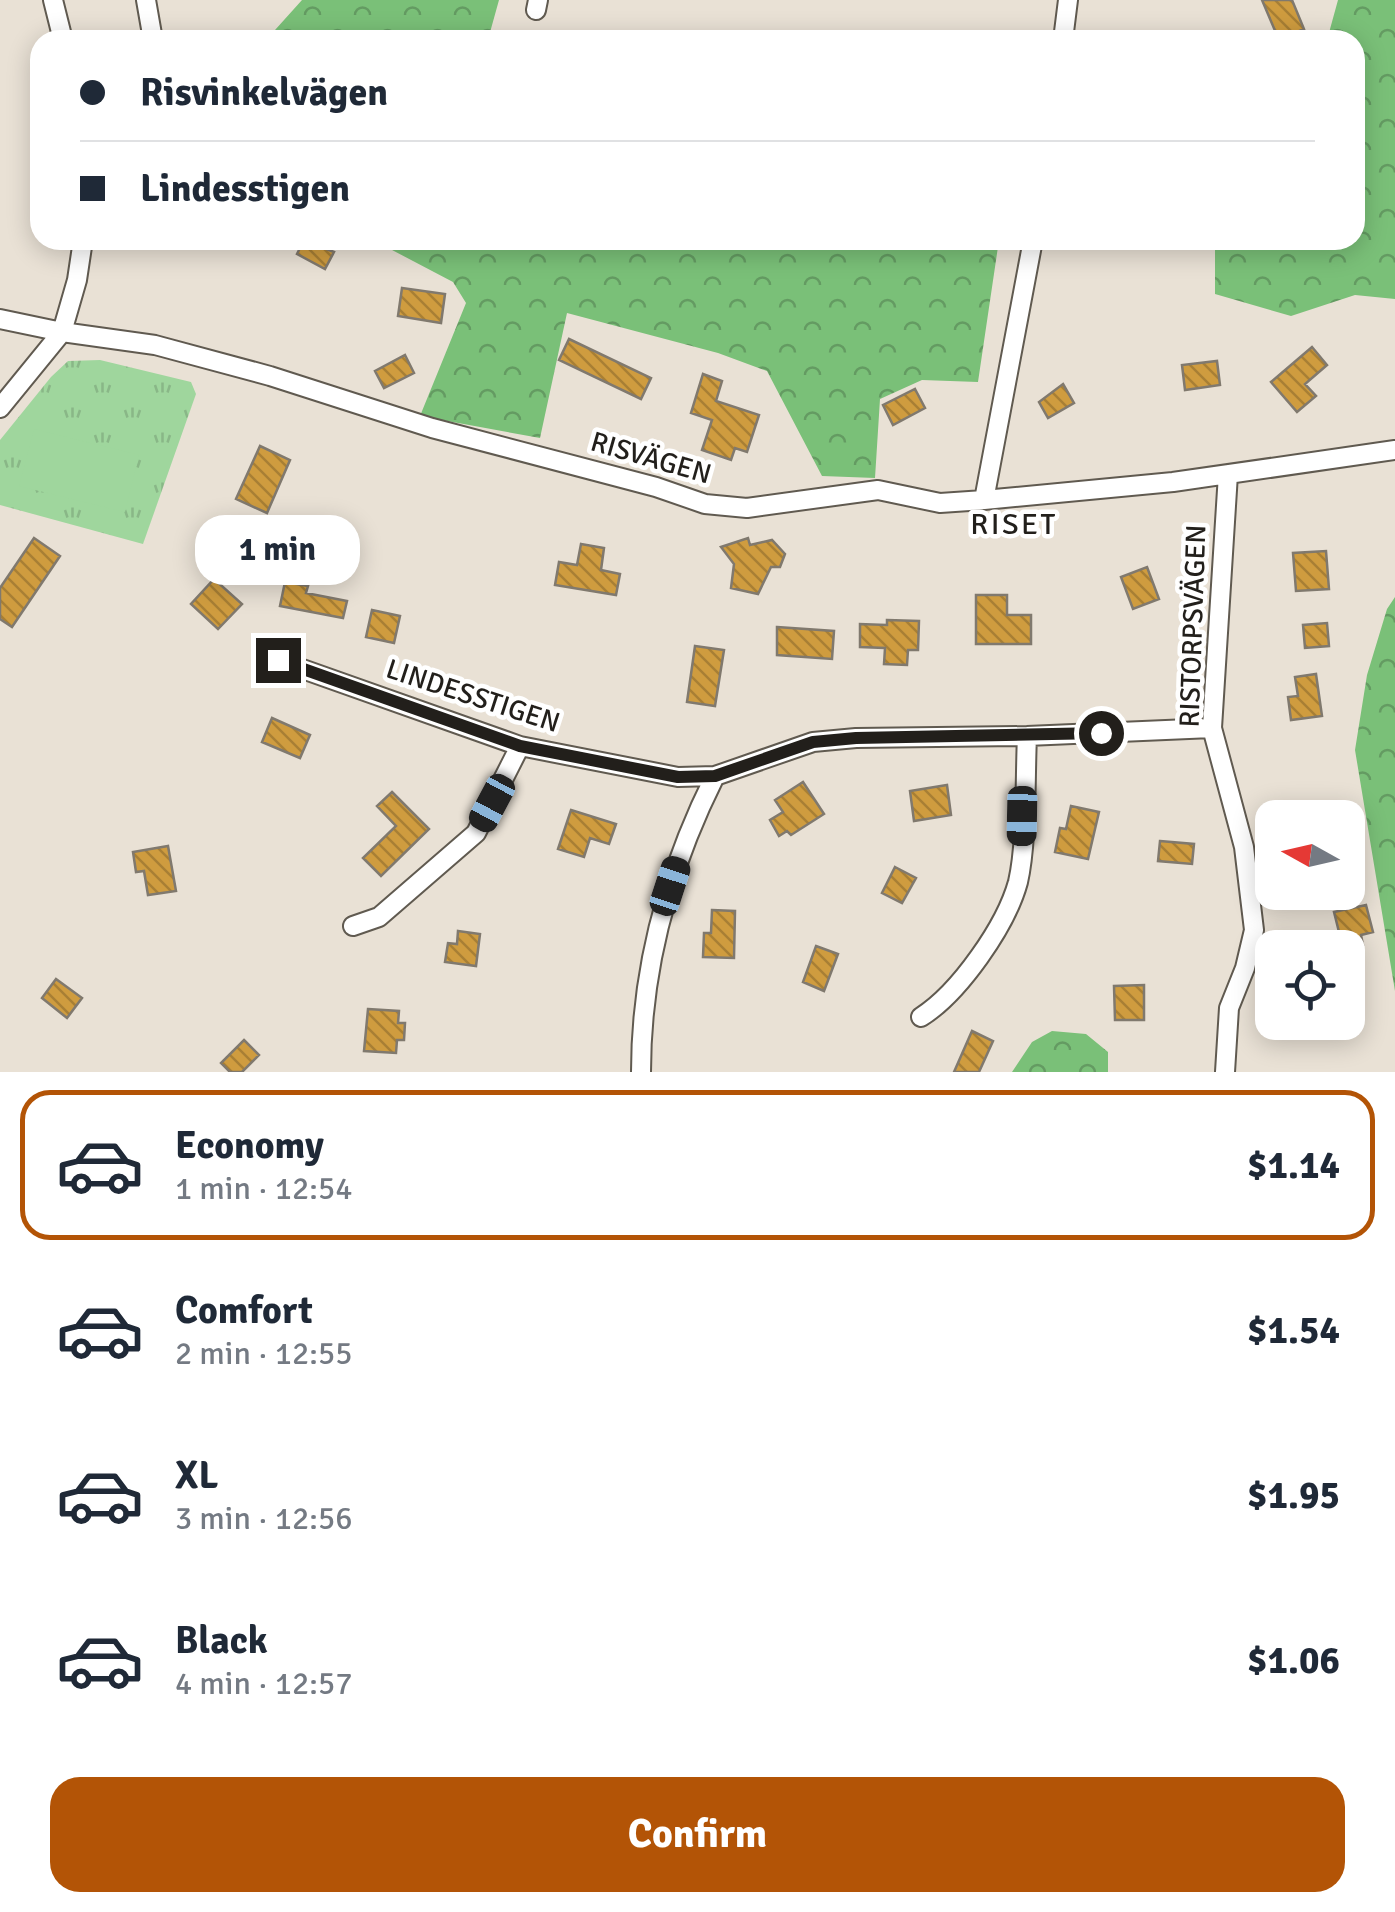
<!DOCTYPE html>
<html lang="en">
<head>
<meta charset="utf-8">
<style>
  :root { --surface:#fff; --page:#f2f2f3; --text:#1f2937; --muted:#747a83; --line:#e0e1e3; --accent:#b35406 }
  body { margin:0; font-family:Signika,sans-serif; background:var(--page); color:var(--text); height:100vh; display:flex; flex-direction:column; font-size:38px; white-space:nowrap }
  * { box-sizing:border-box; margin:0 }
  p { font-size:32px; color:var(--muted) }
  .icon { flex:none; width:55px; height:55px; fill:none; stroke:currentColor; stroke-width:2; stroke-linecap:round; stroke-linejoin:round }
  .map { position:relative; height:1072px; overflow:hidden }
  .sheet { display:flex; flex-direction:column; background:var(--surface); flex:1 }
  .sheet>* { flex:none }
  .guide { position:absolute; left:30px; top:30px; width:1335px; height:220px; border-radius:30px; box-shadow:0 5px 25px #0003; display:grid; align-content:center; height:220px; padding:0 50px; background:var(--surface) }
  .needle { width:65px; rotate:278deg }
  .tools { position:absolute; left:1255px; top:800px; display:grid; gap:20px }
  .tools a { display:grid; place-items:center; width:110px; height:110px; border-radius:20px; background:var(--surface); box-shadow:0 5px 25px #0003; font-size:50px }
  .end { position:absolute; width:45px; height:45px; margin:-22px; border:12px solid #221f1b; background:#fff; box-shadow:0 0 0 5px #fff }
  .from { border-radius:50% }
  .bubble { position:absolute; height:70px; border-radius:30px; background:var(--surface); box-shadow:0 5px 25px #0003; font-size:32px; font-weight:700; line-height:70px; text-align:center }
  .car { position:absolute; width:30px; height:60px; margin:-30px -15px; border-radius:12px; box-shadow:0 0 8px 2px #0007; background:linear-gradient(#222 24%,#8ab4d8 0 40%,#222 0 76%,#8ab4d8 0 86%,#222 0) }
  .guide b { display:flex; align-items:center; gap:35px; height:95px; font-size:38px }
  .guide b+b { border-top:2px solid var(--line) }
  .guide i { width:25px; height:25px; background:var(--text) }
  ul { padding:18px 0 0; list-style:none }
  li { display:flex; align-items:center; gap:30px; height:150px; margin:0 20px 15px; padding:0 30px; border:5px solid transparent; border-radius:30px }
  li div { flex:1 }
  li b { display:block; font-size:38px }
  li em { font-style:normal; font-weight:700 }
  li.current { border-color:var(--accent) }
  li>.icon { width:90px; height:90px; stroke-width:1.5 }
  .button { display:flex; gap:20px; margin-top:auto; padding:20px 50px }
  .button a { flex:1; height:115px; border-radius:30px; background:var(--accent); color:#fff; font-size:40px; font-weight:700; line-height:115px; text-align:center }
  .map>svg:first-child { display:block }
</style>
</head>
<body>
<div class="map">
<svg width="1395" height="1072" viewBox="0 0 1395 1072">
  <defs>
    <pattern id="grass-tufts" width="24" height="20" patternUnits="userSpaceOnUse" patternTransform="scale(2.5)"><rect width="24" height="20" fill="#9fd69d"/><path d="M3 7l-1-3M5 7V3M7 7l1-3M15 17l-1-3M17 17v-4M19 17l1-3" fill="none" stroke="#89b787"/></pattern>
    <pattern id="forest-crowns" width="20" height="18" patternUnits="userSpaceOnUse" patternTransform="scale(2.5)"><rect width="20" height="18" fill="#7ac078"/><path d="M2 6a3 3 0 1 1 6 0M12 15a3 3 0 1 1 6 0" fill="none" stroke="#649b62"/></pattern>
    <pattern id="building-back-hatch" width="6" height="6" patternUnits="userSpaceOnUse" patternTransform="scale(2.5)"><rect width="6" height="6" fill="#cf9c3f"/><path d="M-1 5l2 2M0 0l6 6M5-1l2 2" fill="none" stroke="#a87f34"/></pattern>
  </defs>
  <rect width="100%" height="100%" fill="#e9e1d5"/>
  <path fill="url(#grass-tufts)" d="M100,360L191,382L196,394L143,544L0,505V440L51,377L68,361Z"/>
  <path fill="url(#forest-crowns)" d="M302,0H499L489,36L491,40H266Z
    M1338,0H1395V299L1355,295L1291,316L1215,294V240H1355V40H1327Z
    M373,240H999L978,382L922,380L880,399L875,478L822,476L767,371L718,353L567,313L540,438L420,416L466,303L453,282Z
    M1395,597V991L1355,750L1367,675L1387,609Z
    M1052,1031L1086,1034L1108,1052V1072H1012L1032,1042Z"/>
  <path fill="#9fd69d" d="M34,429L139,455L125,512L19,486Z"/>
  <path fill="url(#building-back-hatch)" stroke="#80796e" stroke-width="2.5" d="M1262,0H1292L1304,29L1279,40Z
    M304,240L334,252L325,269L297,254Z
    M402,288L445,294L441,323L398,316Z
    M569,339L651,378L641,399L559,360Z
    M1312,347L1327,365L1305,384L1316,396L1297,412L1271,382Z
    M405,355L414,373L384,388L375,371Z
    M1217,361L1220,385L1185,390L1182,365Z
    M703,374L722,381L716,401L759,415L747,452L735,448L731,460L702,450L712,420L691,413Z
    M1063,384L1074,403L1048,418L1039,402Z
    M915,389L925,408L893,425L883,405Z
    M260,446L290,460L267,513L236,499Z
    M34,538L60,556L12,627L0,619V588Z
    M748,538L750,545L772,540L785,554L780,567H771L758,594L731,588L734,564L721,547Z
    M581,544L604,548L601,570L620,574L616,595L555,585L559,562L577,565Z
    M1326,551L1329,589L1296,591L1293,553Z
    M1147,567L1159,599L1133,609L1121,577Z
    M214,579L242,604L218,629L191,604Z
    M285,582L308,586L306,593L347,601L343,618L280,606Z
    M976,595H1007V615H1031V644H976Z
    M372,610L400,616L394,643L366,637Z
    M887,620L919,621L918,650H908L907,665L884,664L885,648L860,647V624L887,625Z
    M1327,623L1329,646L1305,648L1303,625Z
    M777,627L834,631L832,659L777,655Z
    M695,646L724,650L715,706L687,702Z
    M1316,674L1322,716L1291,720L1288,697L1298,696L1295,677Z
    M272,718L310,735L300,758L262,742Z
    M803,782L824,814L791,835L787,831L779,836L770,820L783,812L775,800Z
    M947,785L951,815L914,821L910,791Z
    M392,792L429,829L381,876L363,858L396,826L377,806Z
    M1071,806L1099,812L1088,859L1055,852L1060,828L1066,829Z
    M571,810L616,824L609,844L590,838L584,857L558,849Z
    M1160,841L1194,844L1192,864L1158,861Z
    M168,846L176,891L148,895L144,871L136,872L133,852Z
    M895,867L916,878L902,903L882,893Z
    M1366,905L1373,932L1361,935L1363,945L1343,948L1334,912Z
    M712,910L735,911L734,958L703,957L704,933H711Z
    M458,931L480,934L476,966L445,962L448,943L457,944Z
    M816,946L838,954L824,991L803,982Z
    M56,979L82,998L67,1018L42,998Z
    M1144,985V1020H1115L1114,986Z
    M368,1009L399,1011L398,1023H405L404,1040H397L396,1053L364,1051Z
    M972,1031L993,1041L979,1072H954Z
    M244,1040L259,1055L242,1072H230L221,1063Z"/>
  <g fill="none" stroke-linecap="round" stroke-linejoin="round">
    <g stroke="#605a50" stroke-width="22">
      <path id="street" d="M53,0L63,40
        M146,0L153,40
        M536,10L538,0
        M1063,40L1068,0
        M0,319L62,332L77,280L83,240
        M0,408L62,332L155,345L270,376L432,428L656,487L705,504L747,508L878,490L940,503L984,500L1173,482L1395,450
        M984,500L1033,240
        M277,660L520,746L678,777L715,776
        M353,926L379,917L476,833L520,746
        M921,1017C959,993 1006,926 1018,882C1027,843 1025,778 1027,736
        M641,1072C641,969 669,868 715,776L813,742L856,738L1027,736L1212,728
        M1225,1072L1229,1008L1245,968L1254,930L1244,847L1212,728L1228,474"/>
    </g>
    <use href="#street" stroke="#fff" stroke-width="18"/>
  </g>
  <g fill="none" stroke-linecap="round" stroke-linejoin="round">
    <path stroke="#221f1b" stroke-width="12" d="M278,660L520,746L678,777L715,776L813,742L856,738L1101,733"/>
  </g>
  <g text-anchor="middle" dominant-baseline="central" stroke-width="9" stroke-linejoin="round" paint-order="stroke">
    <g font-size="28" fill="#221f1b" stroke="#fff">
      <text transform="translate(651 458) rotate(16)">RISVÄGEN</text>
      <text transform="translate(1193 626) rotate(-88)">RISTORPSVÄGEN</text>
      <text transform="translate(473 696) rotate(18)">LINDESSTIGEN</text>
    </g>
    <g font-size="30" letter-spacing="2.5" fill="#221f1b" stroke="#fff">
      <text x="1014" y="524">RISET</text>
    </g>
  </g>
</svg>
<div class="tools">
<a><svg class="needle" viewBox="-14 -14 28 28"><path d="M0-13l5 13h-10z" fill="#e53935"/><path d="M0 13l5-13h-10z" fill="#747a83"/></svg></a>
<a><svg class="icon" aria-label="locate" viewBox="0 0 24 24"><circle cx="12" cy="12" r="6"/><path d="M12 2v4M12 18v4M2 12h4M18 12h4"/></svg></a>
</div>
<i class="end from" style="left:1101px;top:733px"></i>
<i class="end" style="left:278px;top:660px"></i>
<div class="bubble" style="left:195px;top:515px;width:165px">1 min</div>
<i class="car" style="left:492px;top:803px;rotate:208deg"></i>
<i class="car" style="left:1022px;top:816px;rotate:181deg"></i>
<i class="car" style="left:670px;top:886px;rotate:18deg"></i>
<div class="guide">
<b><i class="from"></i>Risvinkelvägen</b>
<b><i></i>Lindesstigen</b>
</div>
</div>
<section class="sheet">
<ul>
<li class="current"><svg class="icon" aria-label="car" viewBox="0 0 24 24"><path d="M5 17H2v-5l4-1 3-4h7l3 4 3 1v5h-3M9 17h6M6 11h13"/><circle cx="7" cy="17" r="2"/><circle cx="17" cy="17" r="2"/></svg><div><b>Economy</b><p>1 min · 12:54</p></div><em>$1.14</em></li>
<li><svg class="icon" aria-label="car" viewBox="0 0 24 24"><path d="M5 17H2v-5l4-1 3-4h7l3 4 3 1v5h-3M9 17h6M6 11h13"/><circle cx="7" cy="17" r="2"/><circle cx="17" cy="17" r="2"/></svg><div><b>Comfort</b><p>2 min · 12:55</p></div><em>$1.54</em></li>
<li><svg class="icon" aria-label="car" viewBox="0 0 24 24"><path d="M5 17H2v-5l4-1 3-4h7l3 4 3 1v5h-3M9 17h6M6 11h13"/><circle cx="7" cy="17" r="2"/><circle cx="17" cy="17" r="2"/></svg><div><b>XL</b><p>3 min · 12:56</p></div><em>$1.95</em></li>
<li><svg class="icon" aria-label="car" viewBox="0 0 24 24"><path d="M5 17H2v-5l4-1 3-4h7l3 4 3 1v5h-3M9 17h6M6 11h13"/><circle cx="7" cy="17" r="2"/><circle cx="17" cy="17" r="2"/></svg><div><b>Black</b><p>4 min · 12:57</p></div><em>$1.06</em></li>
</ul>
<div class="button"><a>Confirm</a></div>
</section>
</body>
</html>
